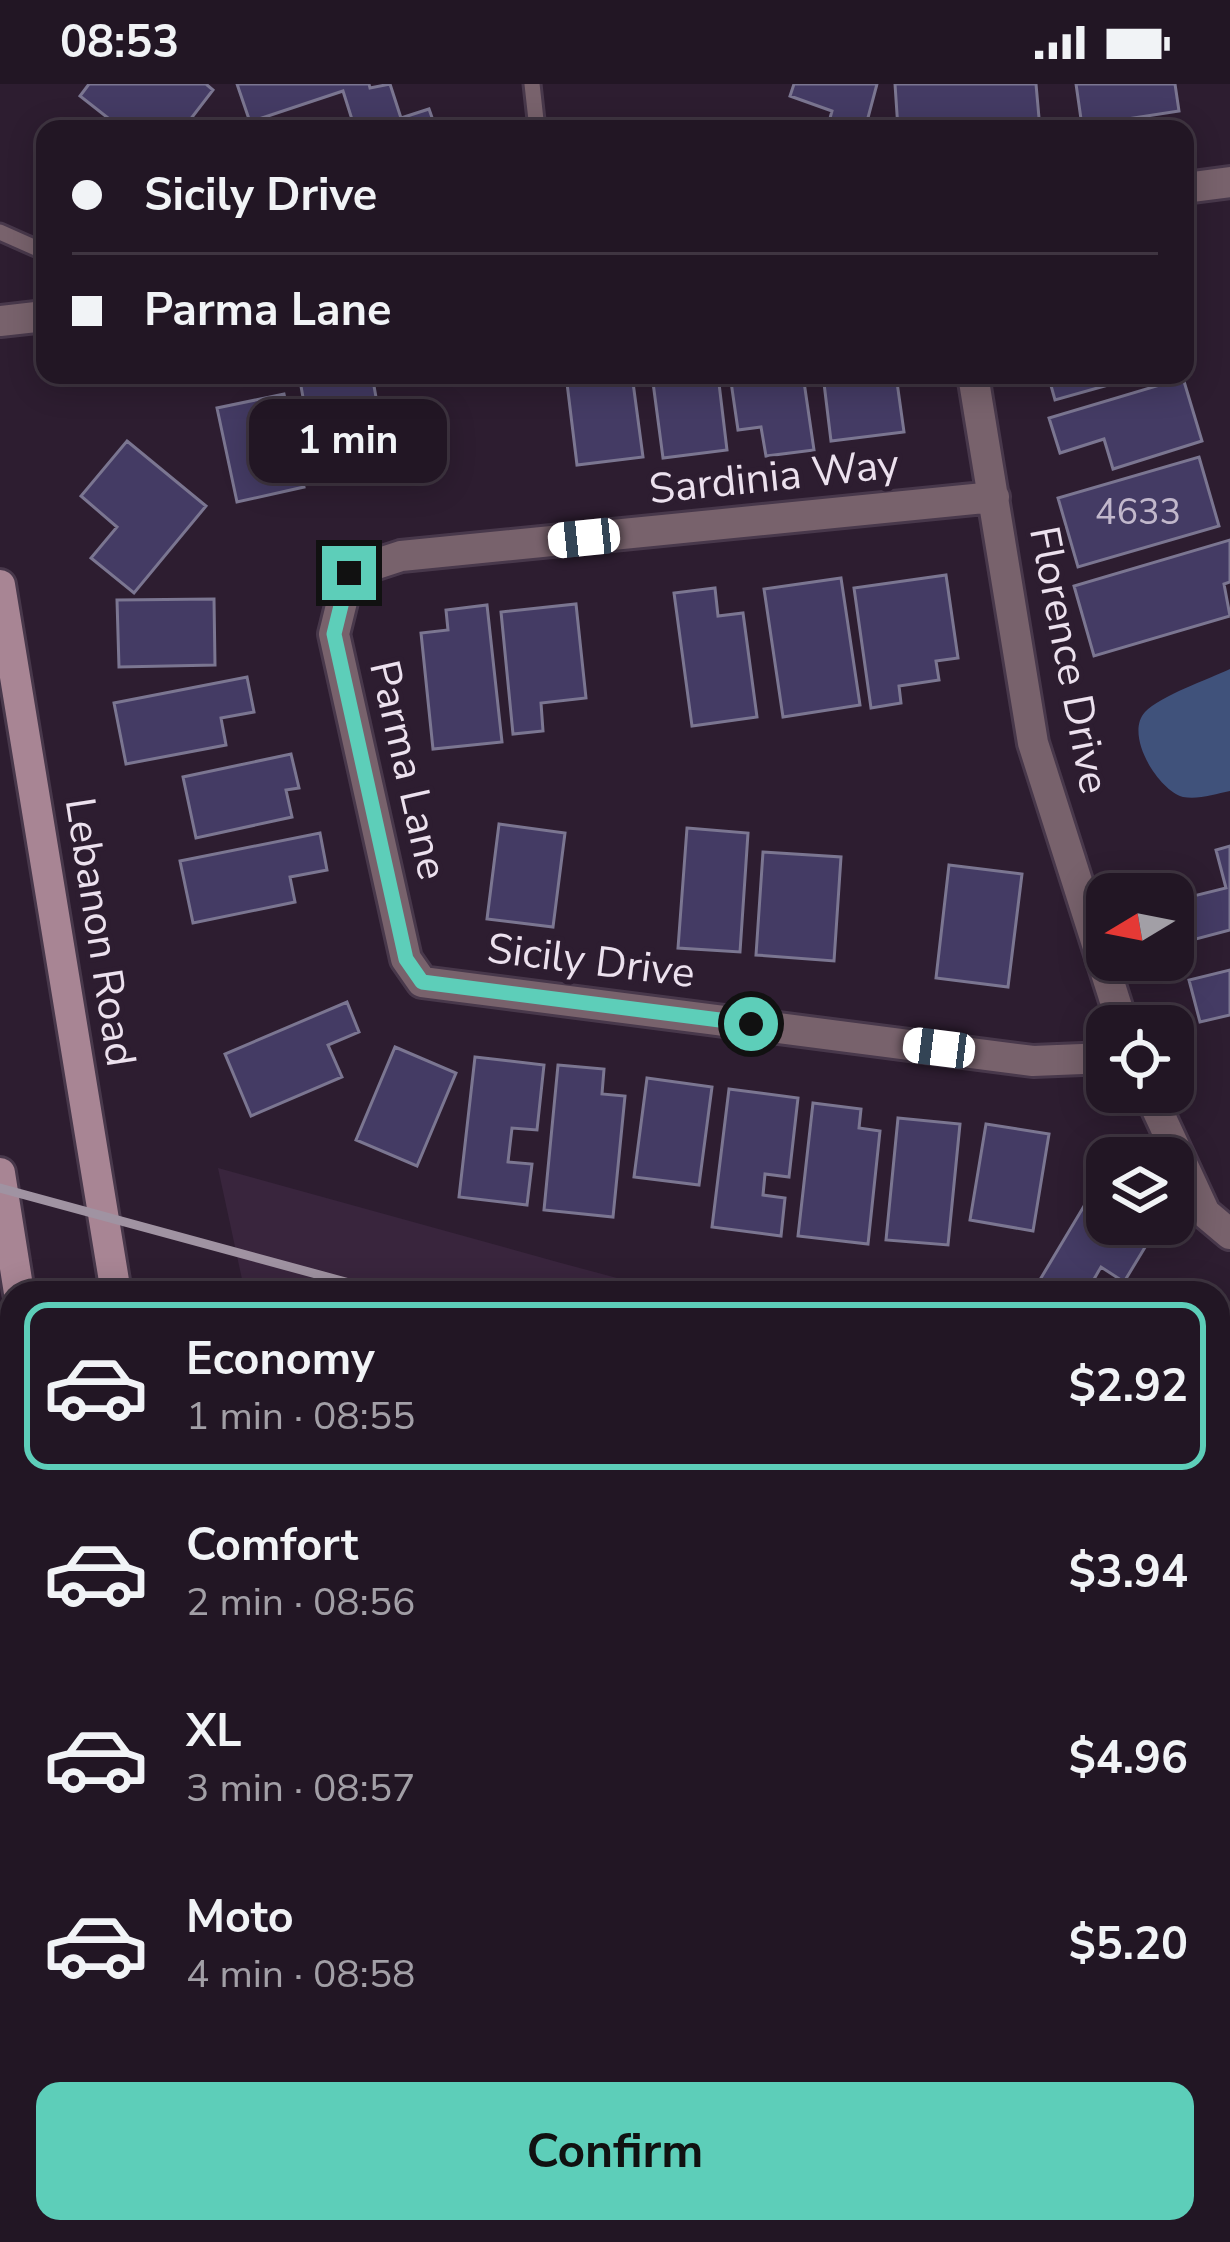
<!DOCTYPE html>
<html lang="en">
<head>
<meta charset="utf-8">
<style>
  :root { --surface:#221624; --page:#2e2331; --text:#f1f3f6; --muted:#a29fa6; --line:#3f3541; --accent:#5dceb9 }
  body { margin:0; font-family:"Nunito Sans",sans-serif; background:var(--page); color:var(--text); height:100vh; display:flex; flex-direction:column; font-size:45px; white-space:nowrap }
  * { box-sizing:border-box; margin:0 }
  p { font-size:39px; color:var(--muted) }
  .icon { flex:none; width:66px; height:66px; fill:none; stroke:currentColor; stroke-width:2; stroke-linecap:round; stroke-linejoin:round }
  .map { position:relative; flex:1; overflow:hidden }
  .sheet { position:absolute; left:0px; top:1197px; width:1230px; height:963px; display:flex; flex-direction:column; background:var(--surface); border-radius:36px 36px 0 0; box-shadow:0 6px 30px #0003,0 0 0 3px var(--line) }
  .sheet>* { flex:none }
  .top-card { position:absolute; left:36px; top:36px; width:1158px; height:264px; border-radius:24px; box-shadow:0 6px 30px #0003,0 0 0 3px var(--line); display:grid; align-content:center; height:264px; padding:0 36px; background:var(--surface) }
  .needle { width:78px; rotate:260deg }
  .fabs { position:absolute; left:1086px; top:789px; display:grid; gap:24px }
  .fabs a { display:grid; place-items:center; width:108px; height:108px; border-radius:24px; background:var(--surface); box-shadow:0 6px 30px #0003,0 0 0 3px var(--line); font-size:60px }
  .end { position:absolute; width:54px; height:54px; margin:-27px; border:15px solid #5dceb9; background:#111; box-shadow:0 0 0 6px #111 }
  .from { border-radius:50% }
  .bubble { position:absolute; height:84px; border-radius:24px; background:var(--surface); box-shadow:0 6px 30px #0003,0 0 0 3px var(--line); font-size:39px; font-weight:700; line-height:84px; text-align:center }
  .car { position:absolute; width:36px; height:72px; margin:-36px -18px; border-radius:15px; box-shadow:0 0 9px 3px #0007; background:linear-gradient(#fff 24%,#345 0 40%,#fff 0 76%,#345 0 86%,#fff 0) }
  .top-card b { display:flex; align-items:center; gap:42px; height:114px; font-size:45px }
  .top-card b+b { border-top:3px solid var(--line) }
  .top-card i { width:30px; height:30px; background:var(--text) }
  ul { padding:21px 0 0; list-style:none }
  li { display:flex; align-items:center; gap:36px; height:168px; margin:0 24px 18px; padding:0 12px; border:6px solid transparent; border-radius:24px }
  li div { flex:1 }
  li b { display:block; font-size:45px }
  li em { font-style:normal; font-weight:700 }
  li.active { border-color:var(--accent) }
  li>.icon { width:108px; height:108px; stroke-width:1.5 }
  .action { display:flex; gap:24px; margin-top:auto; padding:24px 36px }
  .action a { flex:1; height:138px; border-radius:24px; background:var(--accent); color:#111; font-size:48px; font-weight:700; line-height:138px; text-align:center }
  .status { display:flex; justify-content:space-between; align-items:center; height:84px; padding:0 60px; background:var(--surface); direction:ltr }
  .status svg { height:33px; fill:currentColor }
  .map>svg:first-child { display:block }
</style>
</head>
<body>
<div class="status"><b>08:53</b><svg viewBox="0 0 49 12"><path d="M0 12V9h3v3zM5 12V6h3v6zM10 12V3h3v9zM15 12V0h3v12zM26 1h20v11H26zM47 4h2v5h-2z"/></svg></div>
<div class="map">
<svg width="1230" height="2158" viewBox="0 0 1230 2158">
  <rect width="100%" height="100%" fill="#2d1d30"/>
  <path fill="#39253d" d="M218,1084L561,1179L673,1209H245Z
    M1218,1356L1230,1359V1522L1218,1519Z"/>
  <path fill="#40527b" d="M1230,585V707C1215,710 1198,716 1183,713C1158,706 1124,651 1145,628C1160,612 1209,595 1230,585Z"/>
  <path fill="#443b64" stroke="#7b7691" stroke-width="3" d="M89,0H206L213,6L183,45H122L80,12Z
    M237,0H369L370,4L390,0L401,34L429,25L436,45H355L343,7L250,38Z
    M794,0H877L865,45H827L832,27L790,12Z
    M895,0H1036L1040,45H898Z
    M1076,0H1175L1179,27L1082,42Z
    M299,291H372L389,385L318,397Z
    M566,291H632L643,373L577,381Z
    M652,291H718L727,366L663,374Z
    M730,291H803L814,366L766,372L761,343L738,346Z
    M823,291H896L904,348L831,357Z
    M1048,291H1144L1055,316Z
    M1183,294L1202,357L1113,385L1104,355L1060,369L1049,334Z
    M284,310L304,403L237,418L217,324Z
    M127,357L206,422L134,509L91,474L117,443L81,412Z
    M1199,373L1219,442L1078,483L1058,414Z
    M1230,456V498L1224,500L1230,532L1094,572L1074,502Z
    M946,491L958,574L936,577L939,596L899,602L901,619L871,624L854,504Z
    M841,494L860,621L783,633L764,505Z
    M715,504L718,532L743,529L757,633L692,642L674,509Z
    M214,515L215,581L119,583L117,516Z
    M576,520L586,614L541,619L543,647L513,650L501,528Z
    M487,521L502,658L433,665L421,549L448,546L446,526Z
    M247,593L254,628L221,634L226,661L126,680L114,619Z
    M291,670L299,704L286,706L292,733L196,754L183,693Z
    M499,740L565,749L553,843L487,835Z
    M687,744L748,749L740,868L678,864Z
    M320,749L327,786L290,793L295,818L193,839L180,777Z
    M1230,762V846L1181,859L1173,817L1226,804L1216,766Z
    M763,768L841,773L834,877L756,871Z
    M949,781L1022,790L1008,903L936,894Z
    M1230,886V931L1200,938L1189,896Z
    M347,918L359,948L328,961L342,993L251,1032L225,970Z
    M395,963L456,989L417,1082L356,1056Z
    M475,973L544,981L537,1046L512,1044L508,1078L532,1080L527,1121L459,1113Z
    M558,981L604,985L602,1010L625,1012L613,1133L544,1126Z
    M647,994L712,1003L699,1101L634,1093Z
    M729,1005L798,1014L789,1093L765,1090L763,1111L785,1114L781,1152L712,1143Z
    M813,1019L861,1025L859,1044L880,1047L868,1160L798,1152Z
    M898,1034L960,1040L948,1161L886,1156Z
    M986,1040L1049,1050L1033,1147L970,1136Z
    M1096,1102L1107,1109V1140H1134L1131,1144L1150,1155L1124,1198L1101,1183L1086,1209H1032Z
    M1230,1700V1768L1218,1773V1705Z
    M1230,1790V1860L1222,1861L1218,1792Z
    M0,1875L12,1932V1938L0,1941Z
    M1230,1885V1948L1218,1950V1887Z
    M7,1954L12,1982V2033L0,2035V1955Z
    M12,2046V2099L0,2102V2048Z
    M12,2140V2148H71L73,2158H0V2143Z
    M419,2148H512L456,2158H420Z
    M659,2148H769L771,2156L661,2158Z
    M905,2148H1016L1017,2158H907Z"/>
  <g fill="none" stroke-linecap="round" stroke-linejoin="round">
    <g stroke="#48384b" stroke-width="21">
      <path id="lane" d="M532,0L537,45
        M0,148L45,168
        M348,2148L350,2158
        M834,2148L836,2158"/>
    </g>
    <g stroke="#48384b" stroke-width="36">
      <path id="street" d="M1185,104L1230,98
        M0,237L45,232
        M973,291L1033,659L1123,942
        M994,413L401,472L349,489L334,550L406,875L422,898L1033,977L1107,974
        M1149,1008L1205,1129L1230,1150
        M593,2148L595,2158
        M1065,2148L1067,2158"/>
    </g>
    <g stroke="#48384b" stroke-width="36">
      <path id="secondary" d="M0,501L116,1209
        M0,1089L19,1209
        M159,2148L161,2158
        M273,2148L274,2158"/>
    </g>
    <path stroke="#6c5e6f" stroke-width="6" stroke-dasharray="9 9" stroke-linecap="butt" d="M0,1776L12,1829
      M87,2148L92,2158"/>
    <use href="#lane" stroke="#78626c" stroke-width="15"/>
    <use href="#street" stroke="#78626c" stroke-width="30"/>
    <use href="#secondary" stroke="#a88594" stroke-width="30"/>
    <path stroke="#a093a2" stroke-width="9" d="M0,1104L386,1209
      M1218,1431L1230,1434"/>
  </g>
  <g fill="none" stroke-linecap="round" stroke-linejoin="round">
    <path stroke="#5dceb9" stroke-width="15" d="M349,489L334,550L406,875L422,898L751,940"/>
  </g>
  <g text-anchor="middle" dominant-baseline="central" stroke-width="10" stroke-linejoin="round" paint-order="stroke">
    <g font-size="36" fill="#c2b8cc">
      <text x="1138" y="428">4633</text>
    </g>
    <g font-size="42" fill="#ece1ee" stroke="#2d1d30">
      <text transform="translate(774 393) rotate(-6)">Sardinia Way</text>
      <text transform="translate(1069 576) rotate(79)">Florence Drive</text>
      <text transform="translate(408 686) rotate(77)">Parma Lane</text>
      <text transform="translate(100 848) rotate(81)">Lebanon Road</text>
      <text transform="translate(591 877) rotate(7)">Sicily Drive</text>
    </g>
  </g>
</svg>
<div class="fabs">
<a><svg class="needle" viewBox="-14 -14 28 28"><path d="M0-13l5 13h-10z" fill="#e53935"/><path d="M0 13l5-13h-10z" fill="#a29fa6"/></svg></a>
<a><svg class="icon" aria-label="locate" viewBox="0 0 24 24"><circle cx="12" cy="12" r="6"/><path d="M12 2v4M12 18v4M2 12h4M18 12h4"/></svg></a>
<a><svg class="icon" aria-label="layers" viewBox="0 0 24 24"><path d="M12 4l9 5-9 5-9-5zM3 14l9 5 9-5"/></svg></a>
</div>
<i class="end from" style="left:751px;top:940px"></i>
<i class="end" style="left:349px;top:489px"></i>
<div class="bubble" style="left:249px;top:315px;width:198px">1 min</div>
<i class="car" style="left:584px;top:454px;rotate:264deg"></i>
<i class="car" style="left:939px;top:964px;rotate:277deg"></i>
<div class="top-card">
<b><i class="from"></i>Sicily Drive</b>
<b><i></i>Parma Lane</b>
</div>
<section class="sheet">
<ul>
<li class="active"><svg class="icon" aria-label="car" viewBox="0 0 24 24"><path d="M5 17H2v-5l4-1 3-4h7l3 4 3 1v5h-3M9 17h6M6 11h13"/><circle cx="7" cy="17" r="2"/><circle cx="17" cy="17" r="2"/></svg><div><b>Economy</b><p>1 min · 08:55</p></div><em>$2.92</em></li>
<li><svg class="icon" aria-label="car" viewBox="0 0 24 24"><path d="M5 17H2v-5l4-1 3-4h7l3 4 3 1v5h-3M9 17h6M6 11h13"/><circle cx="7" cy="17" r="2"/><circle cx="17" cy="17" r="2"/></svg><div><b>Comfort</b><p>2 min · 08:56</p></div><em>$3.94</em></li>
<li><svg class="icon" aria-label="car" viewBox="0 0 24 24"><path d="M5 17H2v-5l4-1 3-4h7l3 4 3 1v5h-3M9 17h6M6 11h13"/><circle cx="7" cy="17" r="2"/><circle cx="17" cy="17" r="2"/></svg><div><b>XL</b><p>3 min · 08:57</p></div><em>$4.96</em></li>
<li><svg class="icon" aria-label="car" viewBox="0 0 24 24"><path d="M5 17H2v-5l4-1 3-4h7l3 4 3 1v5h-3M9 17h6M6 11h13"/><circle cx="7" cy="17" r="2"/><circle cx="17" cy="17" r="2"/></svg><div><b>Moto</b><p>4 min · 08:58</p></div><em>$5.20</em></li>
</ul>
<div class="action"><a>Confirm</a></div>
</section>
</div>
</body>
</html>
